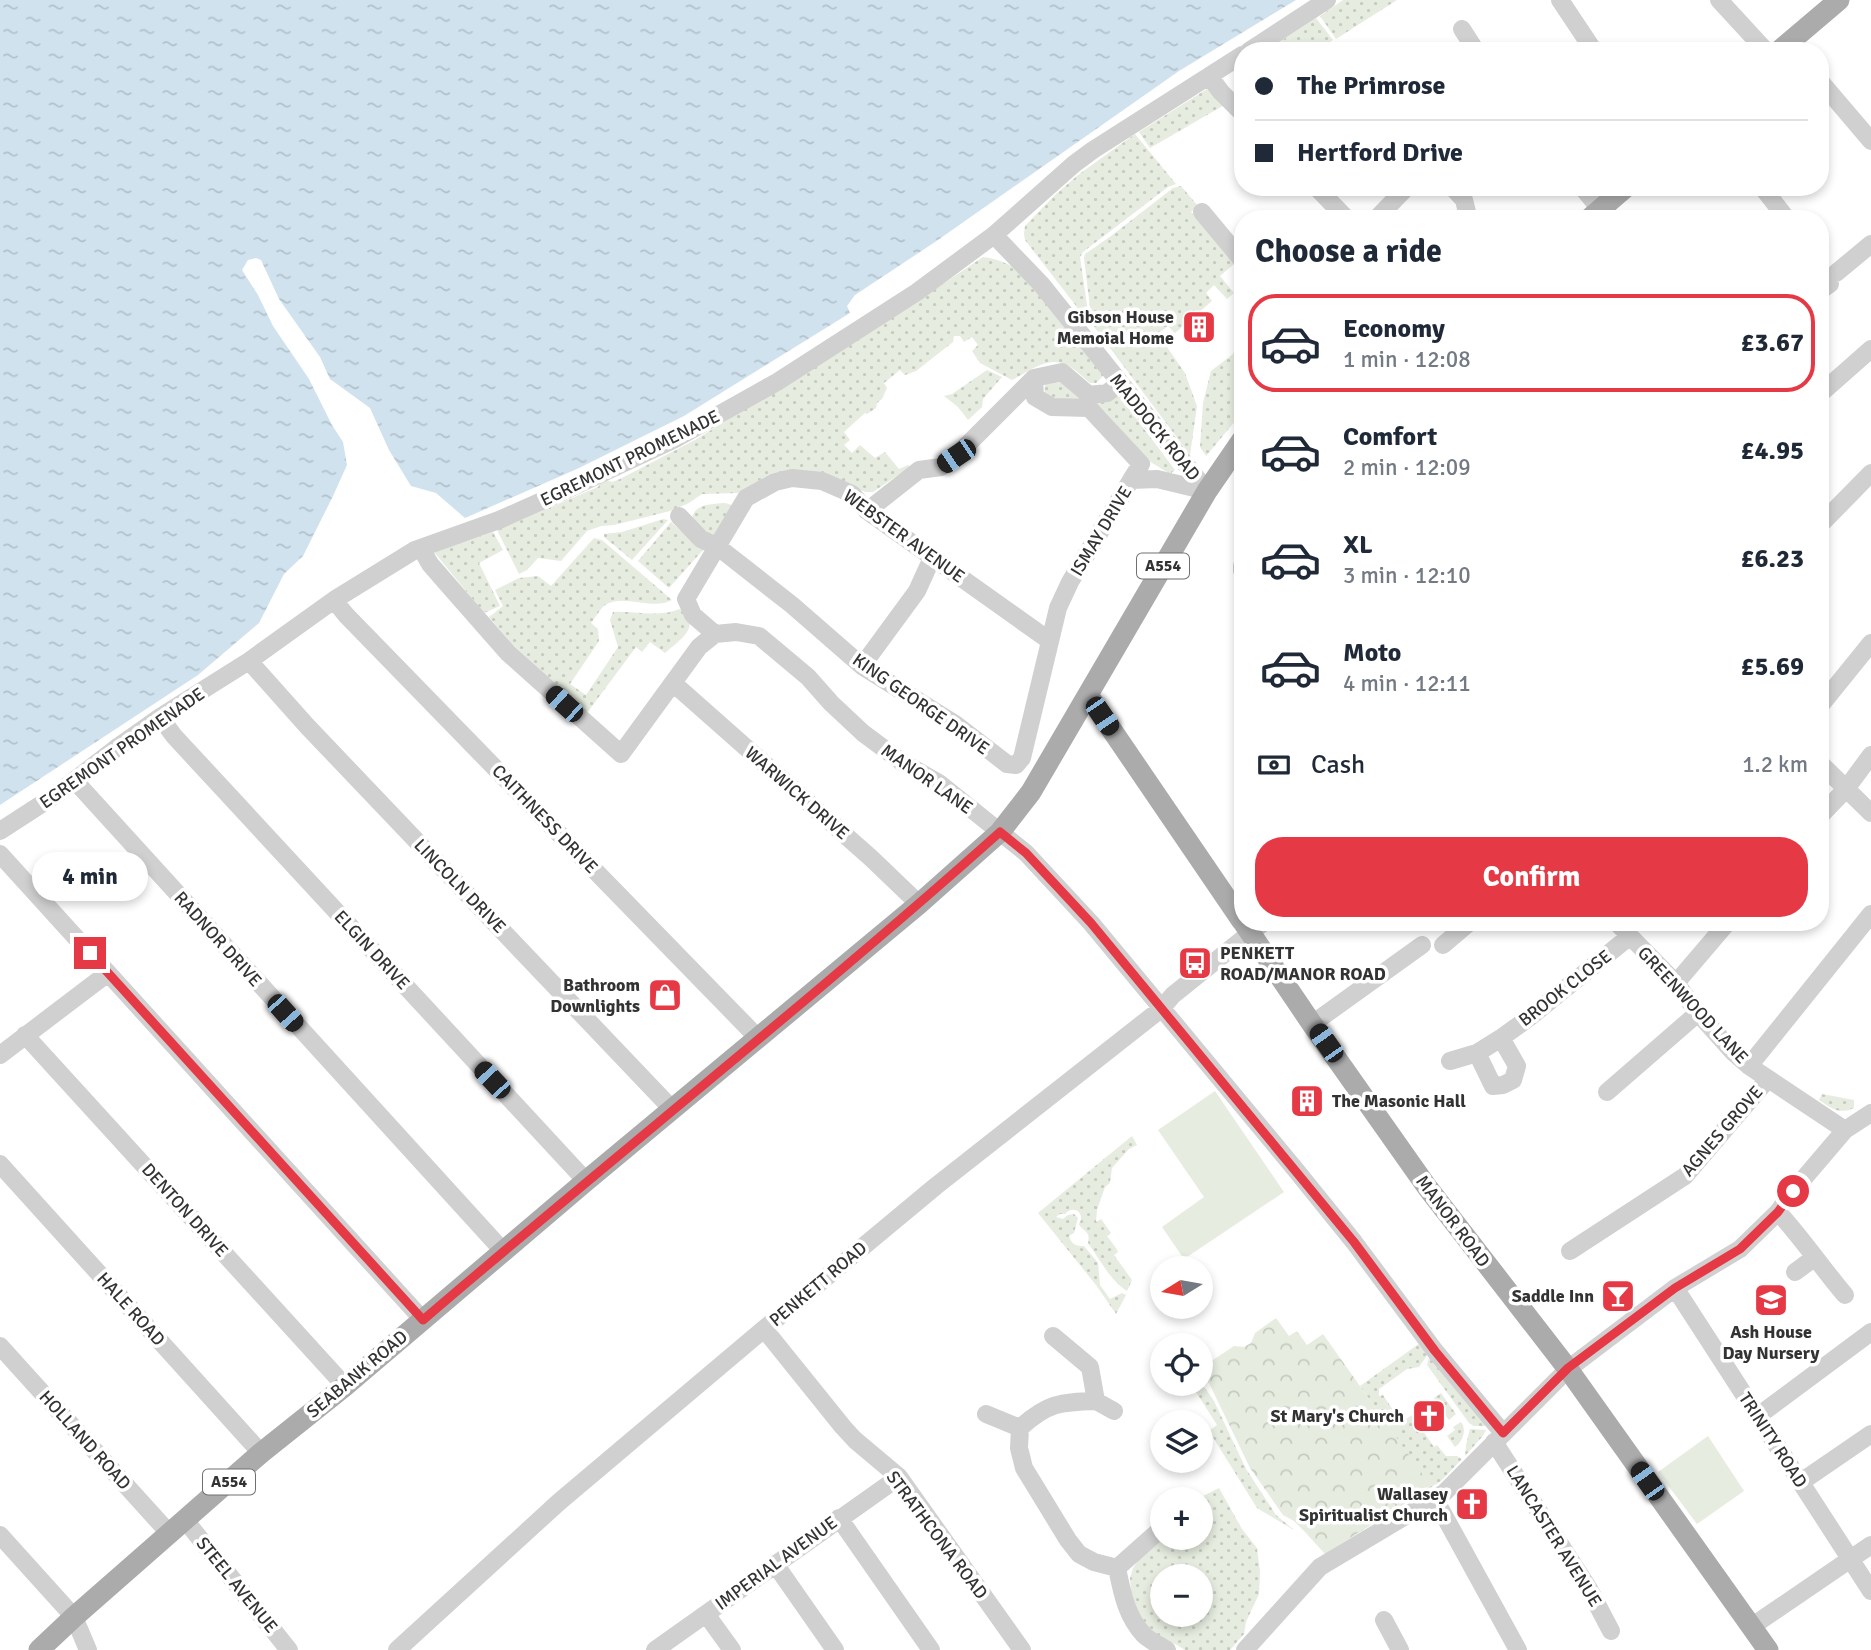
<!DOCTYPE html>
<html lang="en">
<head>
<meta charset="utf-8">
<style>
  :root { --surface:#fff; --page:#f6f6f7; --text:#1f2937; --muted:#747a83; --line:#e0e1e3; --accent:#e63946 }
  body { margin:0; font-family:Signika,sans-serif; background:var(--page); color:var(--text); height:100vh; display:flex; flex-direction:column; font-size:26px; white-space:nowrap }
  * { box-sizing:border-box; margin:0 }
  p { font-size:23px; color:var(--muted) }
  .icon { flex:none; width:38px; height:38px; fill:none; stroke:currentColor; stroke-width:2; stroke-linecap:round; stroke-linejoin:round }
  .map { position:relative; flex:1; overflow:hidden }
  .sheet { position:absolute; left:1234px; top:210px; width:595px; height:721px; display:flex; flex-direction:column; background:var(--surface); border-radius:28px; box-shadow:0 4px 10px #0003 }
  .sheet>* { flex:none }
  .banner { position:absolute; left:1234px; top:42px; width:595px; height:154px; border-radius:28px; box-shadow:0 4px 10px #0003; display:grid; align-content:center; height:154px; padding:0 21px; background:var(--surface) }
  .needle { width:46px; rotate:259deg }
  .controls { position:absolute; left:1150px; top:1256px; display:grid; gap:14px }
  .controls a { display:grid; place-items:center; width:63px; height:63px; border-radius:50%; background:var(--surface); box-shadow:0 4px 10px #0003; font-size:35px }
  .end { position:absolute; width:32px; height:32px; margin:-16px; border:9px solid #e63946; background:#fff; box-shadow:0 0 0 4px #fff }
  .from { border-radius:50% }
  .bubble { position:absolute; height:49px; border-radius:24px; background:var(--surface); box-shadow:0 4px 10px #0003; font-size:23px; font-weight:800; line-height:49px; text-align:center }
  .car { position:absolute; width:21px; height:42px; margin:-21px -10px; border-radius:9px; box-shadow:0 0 5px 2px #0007; background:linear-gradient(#222 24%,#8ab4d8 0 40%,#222 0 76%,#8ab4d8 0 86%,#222 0) }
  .banner b { display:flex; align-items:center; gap:24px; height:66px; font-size:26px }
  .banner b+b { border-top:2px solid var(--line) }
  .banner i { width:18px; height:18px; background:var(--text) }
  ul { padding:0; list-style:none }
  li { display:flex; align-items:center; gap:21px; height:98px; margin:0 14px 10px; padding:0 7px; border:4px solid transparent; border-radius:28px }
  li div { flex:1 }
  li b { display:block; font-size:26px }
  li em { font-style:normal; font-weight:800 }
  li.on { border-color:var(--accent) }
  li>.icon { width:63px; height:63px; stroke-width:1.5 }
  h2 { padding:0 21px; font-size:32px; line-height:84px }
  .pay { display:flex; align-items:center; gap:18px; height:77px; padding:0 21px; font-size:26px }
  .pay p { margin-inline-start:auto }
  .action { display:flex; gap:14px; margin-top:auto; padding:14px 21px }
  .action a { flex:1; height:80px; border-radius:28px; background:var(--accent); color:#fff; font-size:28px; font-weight:800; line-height:80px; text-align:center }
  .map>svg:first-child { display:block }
</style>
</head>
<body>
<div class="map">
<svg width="1871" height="1650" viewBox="0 0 1871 1650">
  <defs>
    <pattern id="grass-dots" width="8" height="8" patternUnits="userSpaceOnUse" patternTransform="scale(1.75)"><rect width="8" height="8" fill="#e6ecdf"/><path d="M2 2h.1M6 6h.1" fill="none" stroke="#c6cbc0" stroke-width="1.8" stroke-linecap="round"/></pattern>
    <pattern id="forest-crowns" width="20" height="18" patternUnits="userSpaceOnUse" patternTransform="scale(1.75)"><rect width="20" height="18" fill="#e6ecdf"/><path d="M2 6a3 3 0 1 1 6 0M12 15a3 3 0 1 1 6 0" fill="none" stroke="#c6cbc0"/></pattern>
    <pattern id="water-ripples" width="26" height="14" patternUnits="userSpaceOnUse" patternTransform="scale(1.75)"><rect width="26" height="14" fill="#cfe2ee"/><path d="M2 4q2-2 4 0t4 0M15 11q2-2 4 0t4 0" fill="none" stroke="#b2c2cd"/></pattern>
  </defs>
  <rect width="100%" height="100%" fill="#fff"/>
  <path fill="url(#grass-dots)" fill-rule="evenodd" d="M1343,0H1397L1336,39L1320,16Z
    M1316,18L1333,40L1316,51H1266Z
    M1207,89L1226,104L1150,148L1139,132Z
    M1135,134L1176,184L1168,187L1083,252L1080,257L1089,319L1087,320L1025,240L1024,234L1025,226L1055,195L1078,175Z
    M1181,186L1198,206L1191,212L1234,264L1220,276L1234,293L1227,299L1214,285L1206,293L1212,301L1175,333L1168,326L1158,334L1185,373L1197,406L1190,455L1092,324L1084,258L1085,254L1111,236L1173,188Z
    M983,257C998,259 1009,264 1022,272L1104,375L1096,383H1090C1083,377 1075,369 1067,365C1048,355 1028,372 1012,380L980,363L972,351L978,345L972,337L964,342L960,336H954L953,342L916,371L905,375L900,370L884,383L887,388L882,399L877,403L876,408L867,414L865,413L844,432L850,440L844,445L852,453L860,445L875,458L885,452L899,469L908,465L910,467L873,492H866L803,470L772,473L738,493L702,494L689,503L670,511L614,525L601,526L587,531L561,561L538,558L527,570L519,574L497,530L598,487C602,481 604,479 612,482L620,479L695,440L910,306Z
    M1242,335V413L1206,456L1200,447L1203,403L1211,371L1233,354L1238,338Z
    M987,370L1002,377L983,399L982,407L968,420L958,407L944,396L952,394Z
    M1050,378L1111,396L1120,397L1175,470L1170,474L1149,461L1105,412L1091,404L1053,401L1045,395C1044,387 1044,384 1050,378Z
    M725,503L732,505L713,537H707L692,521C692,504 711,504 725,503Z
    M663,519L668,520L632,560L604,537V534L622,532Z
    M671,522L703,550L669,588L638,561Z
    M493,532L503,550L479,563L500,606L484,613L434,552Z
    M594,538L602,540L672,600C652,611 623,593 605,605C600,609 595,618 591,623L598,629L599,641L570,684L586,695L618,647L610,620L613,612C629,611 645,615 662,613C668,613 674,611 680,609C704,626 678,641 665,653L650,642L642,652L636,647L587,713L512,644L489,617L503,606L495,590L519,578L538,576L551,586Z
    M1822,1094L1854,1100V1108C1839,1115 1831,1108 1819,1100Z
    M1132,1136L1137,1145L1129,1149L1112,1168L1110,1183L1105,1187L1097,1210L1096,1222L1101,1219L1111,1233L1107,1236L1116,1248L1118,1252L1114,1255L1132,1280L1127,1291C1109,1279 1101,1261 1088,1243C1091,1230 1083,1233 1079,1224C1086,1213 1073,1204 1065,1214H1060L1056,1217L1063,1219L1068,1215L1074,1214L1078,1218L1074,1233L1069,1236C1072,1244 1074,1246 1084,1246L1098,1263L1100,1285L1110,1299L1122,1293L1126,1295L1116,1314L1096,1285L1038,1213Z
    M1420,1343L1428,1354L1419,1367L1407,1369L1379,1389V1396L1383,1395L1393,1410L1396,1408L1405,1420L1412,1415L1434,1447L1437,1445L1446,1456H1457L1462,1459L1441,1481L1325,1554L1422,1474L1360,1386Z
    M1434,1357L1485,1421V1426H1474L1469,1423L1427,1365L1429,1358Z
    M1194,1384H1200L1205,1388L1214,1401L1246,1469L1276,1515L1294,1530L1257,1508L1209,1431L1217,1425L1196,1392Z
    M1441,1393L1456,1414L1449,1420L1434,1398Z
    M1461,1422C1467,1430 1463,1441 1455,1447L1447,1436L1455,1430L1453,1427Z
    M1470,1429L1486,1430L1482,1437L1465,1456L1466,1445Z
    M1219,1488L1242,1529L1257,1548L1260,1571L1259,1594L1246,1622L1244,1634L1230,1650H1185L1177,1645L1153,1635L1136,1609L1131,1591L1130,1578L1133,1568L1143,1553L1155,1543L1168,1541L1169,1538H1200V1500H1195ZM1162,1577H1200V1615H1162Z"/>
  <path fill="url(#forest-crowns)" d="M1276,1318L1289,1336L1297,1331L1307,1345L1323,1334L1431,1486L1325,1554L1305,1532L1294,1521L1283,1515L1250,1468L1209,1383L1201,1378V1368L1234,1346L1244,1347L1251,1343L1255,1333Z"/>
  <path fill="#e6ecdf" d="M1215,1091L1284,1192L1184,1259L1162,1227L1204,1197L1158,1130Z
    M1708,1436L1744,1491L1697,1524L1658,1472Z"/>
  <path fill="url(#water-ripples)" d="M0,0H1296L1179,71L935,242L855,295L847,306L850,313L684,416L579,468L465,518L436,493L411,486L389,450L370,408L330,379L320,357L279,299L261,260L256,258L248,260L242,270L258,295L273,326L309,379L332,425L343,442L347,465L333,496L303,556L284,574L259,623L198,675L0,805Z"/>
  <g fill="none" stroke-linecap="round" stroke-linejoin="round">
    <path stroke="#d0d0d0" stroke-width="18" d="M1560,0L1594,51
      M1719,0L1766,51
      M1462,29L1476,51
      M1249,51L1327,0
      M1209,76L1221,92L1242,113
      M1820,81L1871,141
      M1316,187L1347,219
      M1452,187L1464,200L1468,216
      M1582,187L1600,209
      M1762,187L1787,219
      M1202,212L1242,260
      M1376,219L1407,187
      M994,235L1041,284L1207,491
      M1836,273L1871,244
      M1820,291L1830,284
      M1034,378L1035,397L1052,407L1089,408L1141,464L1131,480L1157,479L1207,491
      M1820,394L1871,349
      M867,511L919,470L941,467L956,456L1034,378L1062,372L1089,395L1107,393L1119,384
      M679,516L701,539L718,547L792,605L862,666L955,724L1007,764L1016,765L1022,758L1058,608L1070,582L1131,480
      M1820,525L1871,473
      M421,548L430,564L443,579L508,653L621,754L699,647L715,634L736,632L759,636L808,677L831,703L863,733L902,762L939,783L1026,853L1091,923L1295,1169L1354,1242L1435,1351L1503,1433
      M1242,566V571
      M334,600L346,615L758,1038
      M715,634L693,615L686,599L746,498L775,482L792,478L822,481L852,494L867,511L1050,641
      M249,661L307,726L672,1109
      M862,666L917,591L932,558
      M673,683L871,858L919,904
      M1820,706L1871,643
      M160,717L174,736L586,1181
      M1820,763L1871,813
      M75,781L503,1251
      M1820,816L1846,789L1871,755
      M0,831L54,796L119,746L160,717L249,661L334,600L415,550L499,520L562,492L677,438L777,382L917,292L994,235L1074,164L1093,150L1242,55
      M0,854L423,1320
      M1616,922L1676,983L1698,1013L1733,1052L1749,1066L1845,1130
      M1443,945L1470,922
      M1676,983L1728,922
      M1312,1024L1422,945
      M25,1035L345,1386
      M1477,1053L1493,1086L1503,1085L1513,1080L1517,1066L1501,1038
      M0,1055L108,973
      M1450,1061L1477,1053L1501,1038L1530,1017L1629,937
      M1749,1066L1871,914
      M1607,1092L1698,1013
      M0,1164L261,1453
      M1778,1212C1802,1238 1822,1268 1845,1295
      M1570,1251L1685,1176L1768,1079
      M1795,1272L1814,1258
      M1675,1288L1871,1591
      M764,1329L843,1427L855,1440L899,1477L1022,1650
      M0,1346L169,1533
      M1096,1401L1114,1411
      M986,1414L1020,1428L1019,1448L1024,1468L1068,1540L1079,1554L1094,1562L1117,1568
      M1758,1416L1871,1332
      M1020,1428C1047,1403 1060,1402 1096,1401L1090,1367L1053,1336
      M1494,1442L1589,1589L1611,1631
      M1801,1482L1871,1434
      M1435,1499L1518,1650
      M839,1518L931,1650
      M185,1520L289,1650
      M1162,1528L1117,1568C1122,1592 1126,1616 1144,1635C1150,1641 1160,1645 1167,1650
      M0,1535L74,1617L88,1650
      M775,1564L835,1650
      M706,1614L732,1650
      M1384,1620L1400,1650
      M1751,1627L1871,1545
      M397,1650L559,1502L764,1329L936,1186L1161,1009L1173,995L1264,922
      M655,1650L899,1477
      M1245,1650L1320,1567L1444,1493L1568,1369L1675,1288L1740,1249L1778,1212L1793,1191L1845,1130L1871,1113"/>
    <path stroke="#ababab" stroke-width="21" d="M1779,51L1839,0
      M1589,219L1626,187
      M1088,695L1242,921
      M1243,922L1312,1024L1427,1187L1568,1369L1768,1650
      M39,1650L74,1617L261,1453L345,1386L586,1181L919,904L1000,832L1031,792L1207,491L1242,440"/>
  </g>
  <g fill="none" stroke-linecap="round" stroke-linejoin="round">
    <path stroke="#e63946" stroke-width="9" d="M90,953L423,1320C614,1156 812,1000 1000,832L1026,853L1091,923L1354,1242L1435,1351L1503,1433L1568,1368L1675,1288L1740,1249L1778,1212L1793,1191"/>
  </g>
  <defs>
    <g id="building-square" transform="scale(1.75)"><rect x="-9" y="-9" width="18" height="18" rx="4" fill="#e63946" stroke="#fff"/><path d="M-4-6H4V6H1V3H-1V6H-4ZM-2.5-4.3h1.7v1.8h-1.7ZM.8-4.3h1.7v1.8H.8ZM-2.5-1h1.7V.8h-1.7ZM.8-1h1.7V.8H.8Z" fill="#fff"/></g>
    <g id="bus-square" transform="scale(1.75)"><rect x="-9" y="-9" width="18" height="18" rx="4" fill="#e63946" stroke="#fff"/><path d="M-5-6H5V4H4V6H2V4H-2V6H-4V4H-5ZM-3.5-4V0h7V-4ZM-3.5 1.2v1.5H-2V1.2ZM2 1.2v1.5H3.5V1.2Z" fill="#fff"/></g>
    <g id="shop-square" transform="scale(1.75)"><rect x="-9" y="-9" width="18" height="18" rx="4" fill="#e63946" stroke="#fff"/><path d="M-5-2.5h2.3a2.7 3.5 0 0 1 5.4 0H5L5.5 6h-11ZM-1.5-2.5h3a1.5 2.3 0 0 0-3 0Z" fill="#fff"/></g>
    <g id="bar-square" transform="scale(1.75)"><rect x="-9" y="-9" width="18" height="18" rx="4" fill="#e63946" stroke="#fff"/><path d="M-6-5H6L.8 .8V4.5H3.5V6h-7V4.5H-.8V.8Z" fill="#fff"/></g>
    <g id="school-square" transform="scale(1.75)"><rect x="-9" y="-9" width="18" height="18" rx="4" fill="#e63946" stroke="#fff"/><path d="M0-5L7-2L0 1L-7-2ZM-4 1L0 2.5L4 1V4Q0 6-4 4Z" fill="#fff"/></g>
    <g id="church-square" transform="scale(1.75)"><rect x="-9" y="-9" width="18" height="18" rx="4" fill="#e63946" stroke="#fff"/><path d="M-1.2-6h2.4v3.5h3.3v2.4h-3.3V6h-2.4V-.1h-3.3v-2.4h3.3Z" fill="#fff"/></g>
  </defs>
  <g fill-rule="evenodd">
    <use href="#building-square" x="1199" y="327"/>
    <use href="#bus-square" x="1195" y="963"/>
    <use href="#shop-square" x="665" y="995"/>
    <use href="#building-square" x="1307" y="1101"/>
    <use href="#bar-square" x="1618" y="1296"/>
    <use href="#school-square" x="1771" y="1300"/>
    <use href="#church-square" x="1429" y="1416"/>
    <use href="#church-square" x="1472" y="1504"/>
  </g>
  <g text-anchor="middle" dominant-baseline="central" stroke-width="7" stroke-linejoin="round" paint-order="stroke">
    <g fill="#fff" stroke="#707070" stroke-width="2">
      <rect x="1137" y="553.5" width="52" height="25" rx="5"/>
      <rect x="203" y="1469.5" width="52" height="25" rx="5"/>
    </g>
    <g font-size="16" font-weight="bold" fill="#333">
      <text x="1163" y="566">A554</text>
      <text x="229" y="1482">A554</text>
    </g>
    <g font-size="18" font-weight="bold" fill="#333" stroke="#fff" text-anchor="end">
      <text x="1174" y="317">Gibson House<tspan x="1174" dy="21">Memoial Home</tspan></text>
      <text x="1220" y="953" text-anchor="start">PENKETT<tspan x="1220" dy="21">ROAD/MANOR ROAD</tspan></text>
      <text x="640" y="985">Bathroom<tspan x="640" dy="21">Downlights</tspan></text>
      <text x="1332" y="1101" text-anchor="start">The Masonic Hall</text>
      <text x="1594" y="1296">Saddle Inn</text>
      <text x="1771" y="1332" text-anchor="middle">Ash House<tspan x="1771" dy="21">Day Nursery</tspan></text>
      <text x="1404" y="1416">St Mary's Church</text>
      <text x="1448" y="1494">Wallasey<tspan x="1448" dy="21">Spiritualist Church</tspan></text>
    </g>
    <g font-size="18" fill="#333" stroke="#fff">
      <text transform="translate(1155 427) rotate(51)">MADDOCK ROAD</text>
      <text transform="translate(630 458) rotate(-26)">EGREMONT PROMENADE</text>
      <text transform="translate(1101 531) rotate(-59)">ISMAY DRIVE</text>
      <text transform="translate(904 536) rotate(36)">WEBSTER AVENUE</text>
      <text transform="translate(921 704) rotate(35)">KING GEORGE DRIVE</text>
      <text transform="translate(122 748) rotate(-35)">EGREMONT PROMENADE</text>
      <text transform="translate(927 779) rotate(35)">MANOR LANE</text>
      <text transform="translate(797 793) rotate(41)">WARWICK DRIVE</text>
      <text transform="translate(545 819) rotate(46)">CAITHNESS DRIVE</text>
      <text transform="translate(460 886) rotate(46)">LINCOLN DRIVE</text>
      <text transform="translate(218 939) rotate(48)">RADNOR DRIVE</text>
      <text transform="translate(372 950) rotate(47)">ELGIN DRIVE</text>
      <text transform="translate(1565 988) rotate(-38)">BROOK CLOSE</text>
      <text transform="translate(1693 1005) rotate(47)">GREENWOOD LANE</text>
      <text transform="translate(1722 1131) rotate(-49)">AGNES GROVE</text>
      <text transform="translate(185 1210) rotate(48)">DENTON DRIVE</text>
      <text transform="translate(1453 1221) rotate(53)">MANOR ROAD</text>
      <text transform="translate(818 1284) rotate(-40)">PENKETT ROAD</text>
      <text transform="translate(131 1309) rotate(48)">HALE ROAD</text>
      <text transform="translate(357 1374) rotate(-40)">SEABANK ROAD</text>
      <text transform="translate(85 1440) rotate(48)">HOLLAND ROAD</text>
      <text transform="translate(1773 1440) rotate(57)">TRINITY ROAD</text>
      <text transform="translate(937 1535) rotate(53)">STRATHCONA ROAD</text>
      <text transform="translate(1554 1536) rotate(58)">LANCASTER AVENUE</text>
      <text transform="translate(776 1563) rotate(-36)">IMPERIAL AVENUE</text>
      <text transform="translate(237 1585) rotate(51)">STEEL AVENUE</text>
    </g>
  </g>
</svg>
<div class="controls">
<a><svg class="needle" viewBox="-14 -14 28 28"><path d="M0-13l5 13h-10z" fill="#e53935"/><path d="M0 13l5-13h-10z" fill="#747a83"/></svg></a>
<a><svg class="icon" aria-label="locate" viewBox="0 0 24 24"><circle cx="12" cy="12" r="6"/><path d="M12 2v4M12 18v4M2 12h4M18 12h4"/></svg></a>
<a><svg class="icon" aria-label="layers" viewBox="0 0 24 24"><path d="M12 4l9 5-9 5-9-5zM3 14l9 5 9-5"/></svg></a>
<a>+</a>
<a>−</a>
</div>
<i class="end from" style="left:1793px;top:1191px"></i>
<i class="end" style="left:90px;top:953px"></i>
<div class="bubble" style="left:32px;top:852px;width:116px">4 min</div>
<i class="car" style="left:956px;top:456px;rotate:236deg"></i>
<i class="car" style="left:564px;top:704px;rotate:312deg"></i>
<i class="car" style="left:1102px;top:716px;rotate:146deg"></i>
<i class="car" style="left:285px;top:1013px;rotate:138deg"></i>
<i class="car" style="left:1326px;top:1043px;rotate:325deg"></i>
<i class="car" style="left:492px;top:1080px;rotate:317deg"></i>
<i class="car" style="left:1647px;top:1481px;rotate:325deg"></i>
<div class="banner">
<b><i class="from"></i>The Primrose</b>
<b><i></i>Hertford Drive</b>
</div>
<section class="sheet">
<h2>Choose a ride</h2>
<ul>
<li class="on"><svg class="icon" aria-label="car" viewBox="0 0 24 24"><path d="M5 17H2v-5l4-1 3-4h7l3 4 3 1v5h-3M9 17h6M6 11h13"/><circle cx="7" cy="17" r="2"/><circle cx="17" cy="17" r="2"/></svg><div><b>Economy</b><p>1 min · 12:08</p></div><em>£3.67</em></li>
<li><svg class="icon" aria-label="car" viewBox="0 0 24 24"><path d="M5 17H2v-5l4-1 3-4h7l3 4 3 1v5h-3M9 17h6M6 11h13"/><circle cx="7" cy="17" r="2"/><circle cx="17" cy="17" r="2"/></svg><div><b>Comfort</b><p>2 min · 12:09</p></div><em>£4.95</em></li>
<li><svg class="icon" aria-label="car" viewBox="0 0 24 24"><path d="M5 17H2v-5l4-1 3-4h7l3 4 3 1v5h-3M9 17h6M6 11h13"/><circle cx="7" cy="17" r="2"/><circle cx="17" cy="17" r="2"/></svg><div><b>XL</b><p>3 min · 12:10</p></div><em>£6.23</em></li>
<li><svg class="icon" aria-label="car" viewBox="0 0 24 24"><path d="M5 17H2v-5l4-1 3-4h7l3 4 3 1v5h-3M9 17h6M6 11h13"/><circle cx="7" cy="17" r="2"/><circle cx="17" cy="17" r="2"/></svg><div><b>Moto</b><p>4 min · 12:11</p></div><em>£5.69</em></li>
</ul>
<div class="pay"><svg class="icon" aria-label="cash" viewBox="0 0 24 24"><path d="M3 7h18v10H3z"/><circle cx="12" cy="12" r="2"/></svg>Cash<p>1.2 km</p></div>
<div class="action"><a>Confirm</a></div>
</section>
</div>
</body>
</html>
